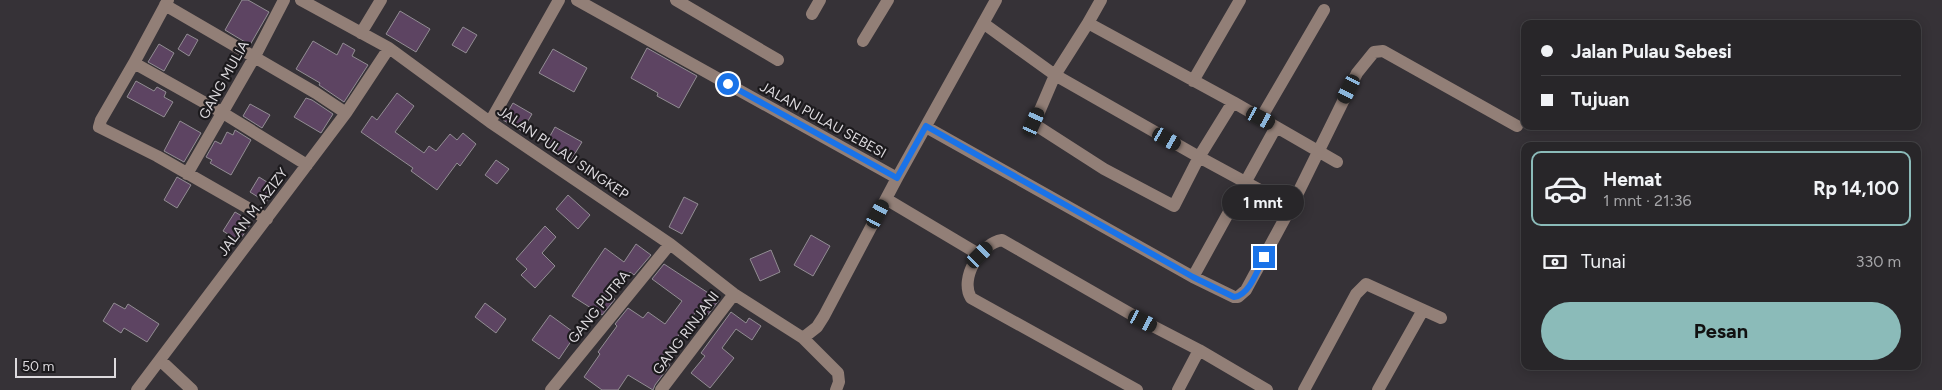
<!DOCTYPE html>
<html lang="id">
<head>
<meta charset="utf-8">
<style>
  :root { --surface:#282629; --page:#302e31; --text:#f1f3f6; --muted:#a5a5a8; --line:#444346; --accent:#8bbbb9 }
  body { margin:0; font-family:Figtree,sans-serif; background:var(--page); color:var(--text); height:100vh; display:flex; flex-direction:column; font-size:19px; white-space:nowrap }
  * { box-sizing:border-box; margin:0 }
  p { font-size:16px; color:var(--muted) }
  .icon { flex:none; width:28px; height:28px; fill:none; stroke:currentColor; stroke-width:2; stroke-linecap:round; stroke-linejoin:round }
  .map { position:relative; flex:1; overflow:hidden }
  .side { position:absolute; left:1521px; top:142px; width:400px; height:228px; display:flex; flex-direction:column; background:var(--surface); border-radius:10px; box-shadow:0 2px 12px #0003,0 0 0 1px var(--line) }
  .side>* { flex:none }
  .guide { position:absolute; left:1521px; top:20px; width:400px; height:110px; border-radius:10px; box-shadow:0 2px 12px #0003,0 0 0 1px var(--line); display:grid; align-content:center; height:110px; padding:0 20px; background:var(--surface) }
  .scale { position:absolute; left:15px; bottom:12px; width:101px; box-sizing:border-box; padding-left:5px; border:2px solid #dddade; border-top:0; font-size:14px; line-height:18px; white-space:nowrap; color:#dddade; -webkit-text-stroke:4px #1c1a1d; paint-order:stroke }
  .end { position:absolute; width:22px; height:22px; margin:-11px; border:6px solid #1a73e8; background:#fff; box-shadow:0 0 0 2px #fff }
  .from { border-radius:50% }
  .bubble { position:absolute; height:35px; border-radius:18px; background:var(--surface); box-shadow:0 2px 12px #0003,0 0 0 1px var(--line); font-size:16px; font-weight:700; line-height:35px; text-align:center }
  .car { position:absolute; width:15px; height:30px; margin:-15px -8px; border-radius:6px; box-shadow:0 0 4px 1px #0007; background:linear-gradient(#222 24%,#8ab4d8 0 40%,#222 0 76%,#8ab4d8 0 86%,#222 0) }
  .guide b { display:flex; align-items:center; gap:18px; height:48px; font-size:19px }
  .guide b+b { border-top:1px solid var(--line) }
  .guide i { width:12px; height:12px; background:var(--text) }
  ul { padding:9px 0 0; list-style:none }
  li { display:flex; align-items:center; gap:15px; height:75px; margin:0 10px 8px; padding:0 10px; border:2px solid transparent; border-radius:10px }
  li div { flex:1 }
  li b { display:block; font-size:19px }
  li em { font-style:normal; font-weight:700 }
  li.selected { border-color:var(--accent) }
  li>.icon { width:45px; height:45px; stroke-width:1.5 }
  .pay { display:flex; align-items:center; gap:12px; height:55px; padding:0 20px; font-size:19px }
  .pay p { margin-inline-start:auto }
  .primary-button { display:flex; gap:10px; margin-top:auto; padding:10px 20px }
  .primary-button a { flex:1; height:58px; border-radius:30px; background:var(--accent); color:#111; font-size:20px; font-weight:700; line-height:58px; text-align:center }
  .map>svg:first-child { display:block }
</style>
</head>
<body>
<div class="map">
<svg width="1942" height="390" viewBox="0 0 1942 390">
  <rect width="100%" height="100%" fill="#363237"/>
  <path fill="#5d4462" stroke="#928d93" d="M242,0H248L269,12L250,45L225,30Z
    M400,11L430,29L416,52L386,34Z
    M463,27L477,35L466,53L452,45Z
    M187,34L198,40L189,56L178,49Z
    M313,41L337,55L343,43L355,50L352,56L368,65L344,102L319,85L320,83L296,69Z
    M159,44L174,53L164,71L148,62Z
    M647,48L697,76L679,108L657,96L658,93L631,78Z
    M553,49L587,68L574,92L539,73Z
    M136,81L154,91L157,87L166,92L164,97L173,102L164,117L127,97Z
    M397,93L414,106L395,132L424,153L429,146L436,151L450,134L457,140L463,133L476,144L460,166L457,163L437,190L411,171L413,168L361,132L372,116L377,120Z
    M306,98L312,100L333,114L321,133L294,117Z
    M513,103L532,114L522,131L503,120Z
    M250,104L270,115L262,128L243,116Z
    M180,121L201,133L184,162L164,151Z
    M555,127L582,142L571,160L545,145Z
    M235,130L251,140L231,175L210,163L212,160L206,157L215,141L221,144L227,132L233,135Z
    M496,160L509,169L497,184L485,175Z
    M177,177L191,185L177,208L164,200Z
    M259,177L275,187L266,202L250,192Z
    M568,195L590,215L578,229L556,209Z
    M684,197L698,204L682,234L669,227Z
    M235,212L252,222L239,241L223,231Z
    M545,226L556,237L542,253L555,266L535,288L521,275L527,269L516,259Z
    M811,235L830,246L813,276L794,265Z
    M636,244L651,255L634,275L630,272L612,297L615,299L602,315L572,296L605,248L624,262Z
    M771,250L780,272L760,281L750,259Z
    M664,264L719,300L707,316L698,309L661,359L670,365L655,385L653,390L628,375L618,390H602L584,377L600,354L598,352L617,326L615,324L628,308L643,318L648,312L665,324L682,301L652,279Z
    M114,303L125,309L128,304L159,324L147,342L124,328L121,333L103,321Z
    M485,303L506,319L496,333L475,317Z
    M731,312L746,323L749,318L761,326L752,340L736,329L722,348L734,358L710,388L691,373L705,356L701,353Z
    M550,315L576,334L559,359L532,340Z"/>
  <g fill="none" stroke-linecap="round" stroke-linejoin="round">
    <path stroke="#927f77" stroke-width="12" d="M168,0L134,63L101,120L99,127L157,156L267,219
      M301,0L389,48L490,122L670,244L734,294L803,338L838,373L839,382L836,390
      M577,0L897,178
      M676,0L778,60
      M165,5L316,93L346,113
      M812,14L820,0
      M983,23L1055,75L1199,157L1291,207
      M1088,23L1101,0
      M361,33L381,0
      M863,41L888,0
      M134,63L223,113L307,165
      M1193,81L1240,0
      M1233,102L1199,157L1174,206L1104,169L1034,124L1055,75L1088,23L1233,102L1337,162
      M1261,118L1324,10
      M490,122L559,0
      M926,127L1193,277L1234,297H1238L1246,290L1291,207L1357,73L1374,52L1383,51L1517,126
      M187,174L255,56L284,0
      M886,199L980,255
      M1193,277L1276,127
      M803,338L817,327L824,316L897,178L996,0
      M160,360L192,390
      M137,390L346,113L389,48
      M551,390L670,244
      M661,390L734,294
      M1137,390L971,298C959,278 981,243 1002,240L1143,321L1199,350L1267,390
      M1178,390L1199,350
      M1304,390L1356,294L1366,284L1441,318
      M1378,390L1423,310"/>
  </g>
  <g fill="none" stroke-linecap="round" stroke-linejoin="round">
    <path stroke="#1a73e8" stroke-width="6" d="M728,84L897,178L926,126L1193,277L1234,297C1249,296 1258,269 1264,257"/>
  </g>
  <g text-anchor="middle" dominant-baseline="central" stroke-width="4.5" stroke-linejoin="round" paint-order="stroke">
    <g font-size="14" fill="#dddade" stroke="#1c1a1d">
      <text transform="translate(224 80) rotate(-61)">GANG MULIA</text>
      <text transform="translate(823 120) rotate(29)">JALAN PULAU SEBESI</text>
      <text transform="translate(563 153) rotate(34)">JALAN PULAU SINGKEP</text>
      <text transform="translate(253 212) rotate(-53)">JALAN M. AZIZY</text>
      <text transform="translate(599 307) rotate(-51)">GANG PUTRA</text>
      <text transform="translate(686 333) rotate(-53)">GANG RINJANI</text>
    </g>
  </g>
</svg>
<div class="scale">50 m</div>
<i class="end from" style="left:728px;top:84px"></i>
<i class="end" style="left:1264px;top:257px"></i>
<div class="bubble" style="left:1222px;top:185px;width:82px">1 mnt</div>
<i class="car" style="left:1349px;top:89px;rotate:207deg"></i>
<i class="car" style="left:1261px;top:118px;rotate:118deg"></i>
<i class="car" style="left:1034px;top:122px;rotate:24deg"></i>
<i class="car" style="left:1167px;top:139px;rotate:120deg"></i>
<i class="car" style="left:878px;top:214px;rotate:28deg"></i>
<i class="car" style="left:980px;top:255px;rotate:45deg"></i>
<i class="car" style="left:1143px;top:321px;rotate:117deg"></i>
<div class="guide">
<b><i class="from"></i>Jalan Pulau Sebesi</b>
<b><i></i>Tujuan</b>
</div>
<section class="side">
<ul>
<li class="selected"><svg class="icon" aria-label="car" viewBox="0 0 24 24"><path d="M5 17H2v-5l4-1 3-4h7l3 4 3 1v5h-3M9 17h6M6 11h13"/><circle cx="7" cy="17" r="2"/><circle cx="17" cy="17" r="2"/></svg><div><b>Hemat</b><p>1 mnt · 21:36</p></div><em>Rp 14,100</em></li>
</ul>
<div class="pay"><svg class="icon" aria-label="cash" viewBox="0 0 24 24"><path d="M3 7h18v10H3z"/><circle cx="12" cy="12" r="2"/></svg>Tunai<p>330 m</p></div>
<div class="primary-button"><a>Pesan</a></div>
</section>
</div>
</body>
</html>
